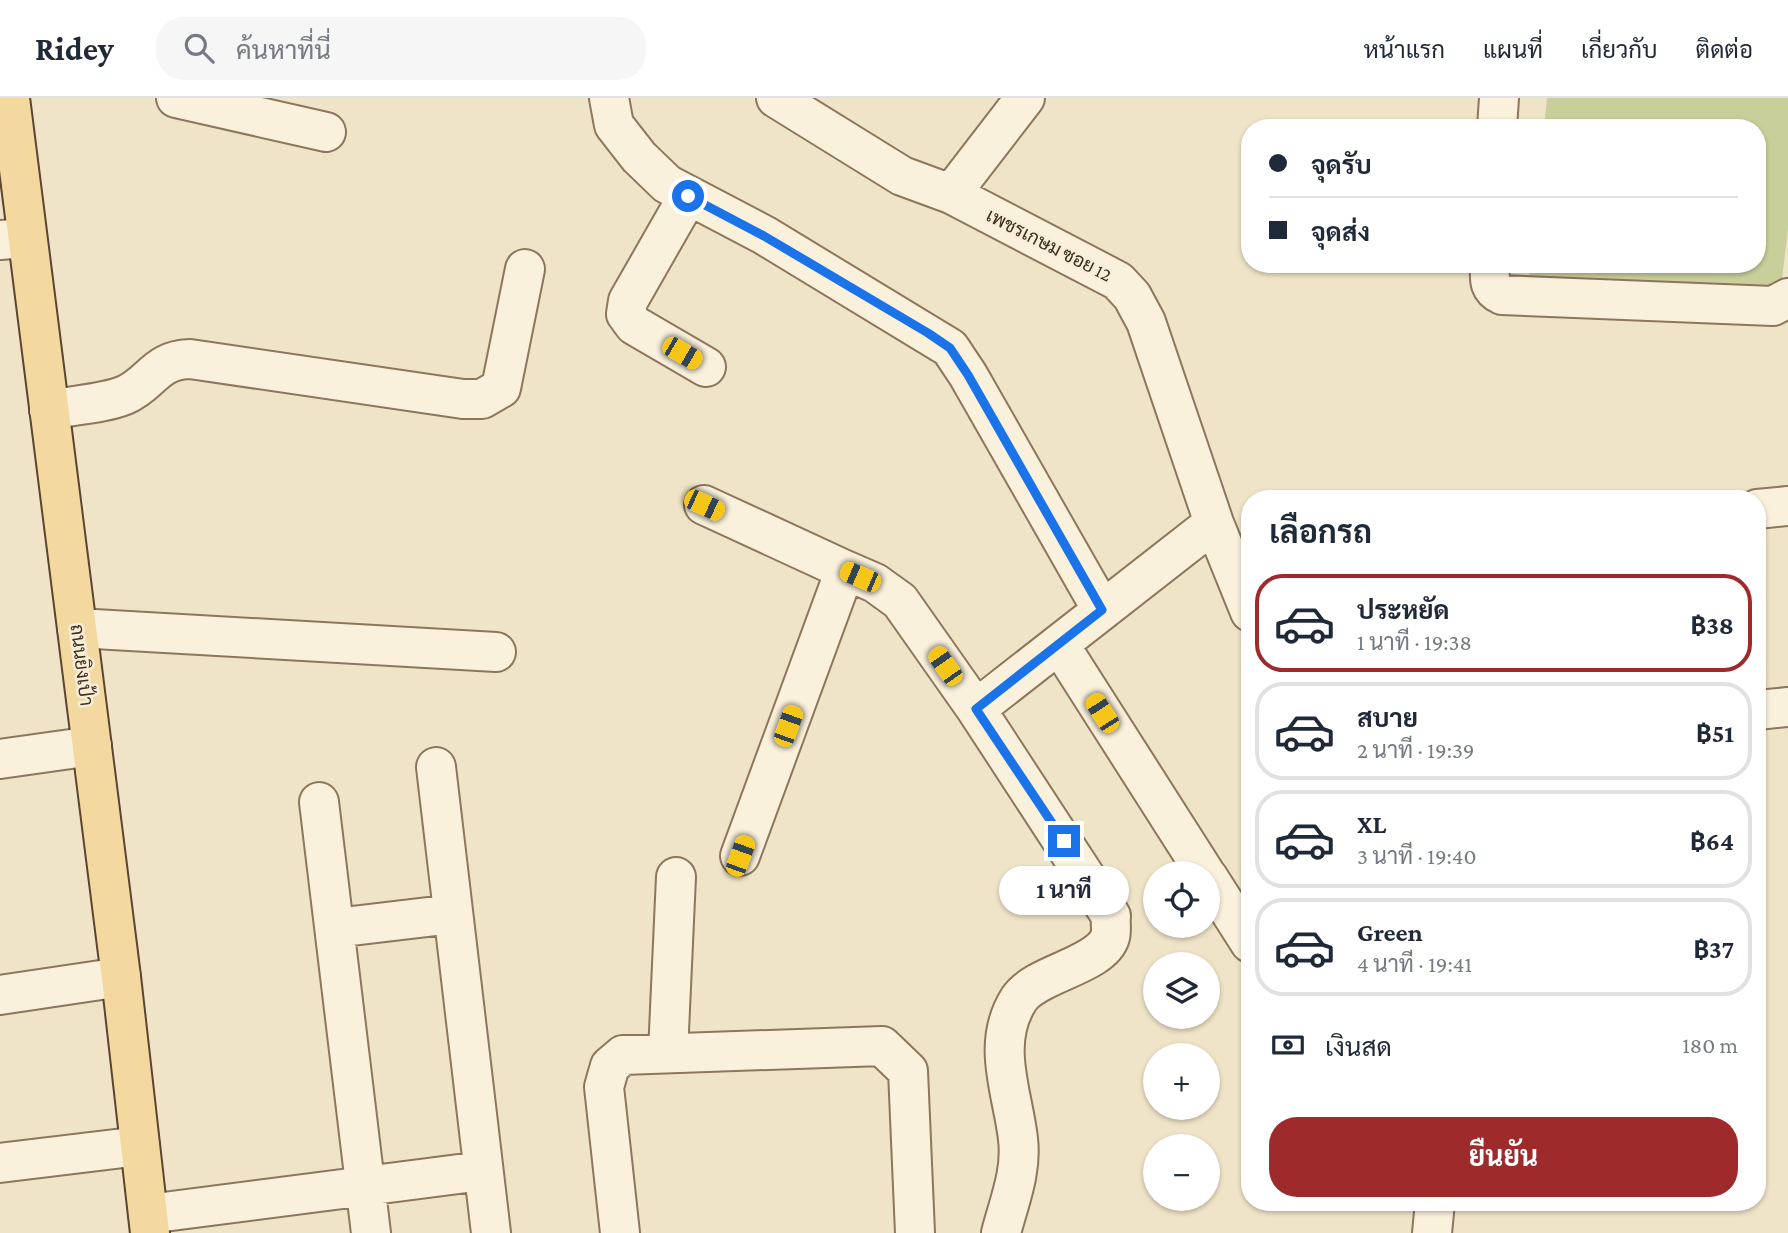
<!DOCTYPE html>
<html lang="th">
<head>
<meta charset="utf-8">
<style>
  :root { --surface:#fff; --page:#f6f6f7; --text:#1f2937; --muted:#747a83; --line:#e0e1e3; --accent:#9e2a2b }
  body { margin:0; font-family:"Crimson Pro",Sarabun,serif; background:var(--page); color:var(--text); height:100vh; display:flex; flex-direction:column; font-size:26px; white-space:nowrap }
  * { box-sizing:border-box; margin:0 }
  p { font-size:23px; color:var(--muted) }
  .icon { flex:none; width:38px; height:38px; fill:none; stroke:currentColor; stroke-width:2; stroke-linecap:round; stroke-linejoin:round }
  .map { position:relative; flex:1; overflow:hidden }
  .side { position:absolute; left:1241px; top:392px; width:525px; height:721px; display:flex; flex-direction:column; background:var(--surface); border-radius:28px; box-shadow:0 2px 5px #0004 }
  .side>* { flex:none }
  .banner { position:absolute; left:1241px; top:21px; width:525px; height:154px; border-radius:28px; box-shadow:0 2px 5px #0004; display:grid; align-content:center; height:154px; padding:0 28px; background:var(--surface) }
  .fabs { position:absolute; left:1143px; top:763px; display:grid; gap:14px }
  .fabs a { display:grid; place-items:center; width:77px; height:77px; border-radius:50%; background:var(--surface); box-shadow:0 2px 5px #0004; font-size:35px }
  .end { position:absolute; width:32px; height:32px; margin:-16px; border:9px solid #1a73e8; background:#fff; box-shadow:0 0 0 4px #fff }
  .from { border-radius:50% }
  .bubble { position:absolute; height:49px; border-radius:24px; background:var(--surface); box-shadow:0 2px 5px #0004; font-size:23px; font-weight:700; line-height:49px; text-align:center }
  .car { position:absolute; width:21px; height:42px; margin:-21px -10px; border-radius:9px; box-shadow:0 0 5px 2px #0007; background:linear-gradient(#f5c518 24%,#345 0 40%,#f5c518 0 76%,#345 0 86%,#f5c518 0) }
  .banner b { display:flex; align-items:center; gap:24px; height:66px; font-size:26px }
  .banner b+b { border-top:2px solid var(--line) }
  .banner i { width:18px; height:18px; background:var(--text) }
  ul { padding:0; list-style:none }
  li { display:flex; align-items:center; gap:21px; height:98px; margin:0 14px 10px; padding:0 14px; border:4px solid var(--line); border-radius:28px }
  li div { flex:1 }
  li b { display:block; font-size:26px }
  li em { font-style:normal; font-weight:700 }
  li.selected { border-color:var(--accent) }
  li>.icon { width:63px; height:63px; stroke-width:1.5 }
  h2 { padding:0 28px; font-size:32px; line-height:84px }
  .pay { display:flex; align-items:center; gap:18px; height:77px; padding:0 28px; font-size:26px }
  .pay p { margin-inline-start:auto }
  .cta { display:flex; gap:14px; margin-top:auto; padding:14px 28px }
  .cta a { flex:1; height:80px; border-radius:28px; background:var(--accent); color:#fff; font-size:28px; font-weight:700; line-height:80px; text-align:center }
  header { display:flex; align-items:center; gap:42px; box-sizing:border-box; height:98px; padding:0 35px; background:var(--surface); border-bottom:2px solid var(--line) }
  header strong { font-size:33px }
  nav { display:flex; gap:38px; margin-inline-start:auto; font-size:24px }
  .search { width:490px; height:63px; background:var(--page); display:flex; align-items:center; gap:18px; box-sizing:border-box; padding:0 24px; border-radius:28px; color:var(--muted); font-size:26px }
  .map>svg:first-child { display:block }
</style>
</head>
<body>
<header>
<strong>Ridey</strong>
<div class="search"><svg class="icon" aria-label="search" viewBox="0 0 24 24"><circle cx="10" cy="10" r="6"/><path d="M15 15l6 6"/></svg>ค้นหาที่นี่</div>
<nav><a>หน้าแรก</a><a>แผนที่</a><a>เกี่ยวกับ</a><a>ติดต่อ</a></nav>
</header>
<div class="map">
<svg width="1788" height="1135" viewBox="0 0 1788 1135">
  <rect width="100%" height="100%" fill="#f0e4c8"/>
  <path fill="#c9cf9b" d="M1547,0H1788V131L1780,198L1529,178L1530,166H1757V30H1544Z"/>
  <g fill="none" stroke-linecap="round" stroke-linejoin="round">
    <g stroke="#8d765c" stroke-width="42">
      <path id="minor" d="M176,0L326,34
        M609,0L614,27L639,59L667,86L764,137L950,250L968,277L1102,512
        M776,0L902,78L951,96L1118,183L1132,198L1146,224L1214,425L1250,514
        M1497,30L1499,0
        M951,96L1025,0
        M688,98L628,203L626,216L634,227L706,269
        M0,142L26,140
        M1490,166C1490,180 1487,190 1502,197L1773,208L1788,200
        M49,312C73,307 103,306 125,297C152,285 155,262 190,261L463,301H482L501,290L525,171
        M704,407L845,472L740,758
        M1757,411L1788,408
        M845,472L875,485L900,503L976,611L1111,818C1110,824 1112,833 1110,839C1101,868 1036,875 1019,901C990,946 1013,995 1018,1041C1022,1074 1009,1104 1001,1135
        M77,530L496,554
        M1059,546L1205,775
        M976,611L1214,425
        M1757,612L1788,609
        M0,661L92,648
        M436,669L491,1135
        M319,704L371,1135
        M1208,779L1250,845
        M335,830L453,816
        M0,897L121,879
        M668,955L676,779
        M0,1065L140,1048
        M148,1116L482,1073
        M620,1135L604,989L610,968L623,957L882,948L908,973L915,1135
        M1432,1135L1435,1104"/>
    </g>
    <g stroke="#5b4430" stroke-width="42">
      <path id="major" d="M10,0L121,879L150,1135"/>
    </g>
    <use href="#minor" stroke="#faf1dc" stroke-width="38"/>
    <use href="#major" stroke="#f3d9a0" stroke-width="38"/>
  </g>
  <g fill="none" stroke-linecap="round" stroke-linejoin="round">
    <path stroke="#1a73e8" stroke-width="9" d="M688,98L764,138L928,235L950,250L968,277L1102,512L976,611L1064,743"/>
  </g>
  <g text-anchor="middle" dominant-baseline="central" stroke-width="5" stroke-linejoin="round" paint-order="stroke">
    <g font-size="19" fill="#3d2e20" stroke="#f7eed8">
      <text transform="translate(1049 147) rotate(27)">เพชรเกษม ซอย 12</text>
      <text transform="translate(82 567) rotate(83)">ถนนยิงเป้า</text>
    </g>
  </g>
</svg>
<div class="fabs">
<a><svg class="icon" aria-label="locate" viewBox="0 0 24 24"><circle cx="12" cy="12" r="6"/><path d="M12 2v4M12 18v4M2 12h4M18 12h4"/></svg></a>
<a><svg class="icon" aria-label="layers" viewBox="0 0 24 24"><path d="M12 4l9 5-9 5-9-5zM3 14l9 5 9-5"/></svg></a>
<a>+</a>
<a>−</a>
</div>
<i class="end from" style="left:688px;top:98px"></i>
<i class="end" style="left:1064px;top:743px"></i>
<div class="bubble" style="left:999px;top:768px;width:130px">1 นาที</div>
<i class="car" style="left:682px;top:255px;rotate:120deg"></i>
<i class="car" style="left:704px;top:407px;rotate:115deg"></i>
<i class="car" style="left:860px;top:479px;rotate:293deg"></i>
<i class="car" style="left:945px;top:568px;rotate:325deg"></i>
<i class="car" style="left:1102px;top:615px;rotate:327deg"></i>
<i class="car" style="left:788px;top:628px;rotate:20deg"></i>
<i class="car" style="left:740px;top:758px;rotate:20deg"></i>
<div class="banner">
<b><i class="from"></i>จุดรับ</b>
<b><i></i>จุดส่ง</b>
</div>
<section class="side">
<h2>เลือกรถ</h2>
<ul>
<li class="selected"><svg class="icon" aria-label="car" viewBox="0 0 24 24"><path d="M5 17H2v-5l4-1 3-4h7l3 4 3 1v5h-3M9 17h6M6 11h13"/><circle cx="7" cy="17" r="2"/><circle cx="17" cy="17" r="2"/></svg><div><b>ประหยัด</b><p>1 นาที · 19:38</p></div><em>฿38</em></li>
<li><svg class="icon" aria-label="car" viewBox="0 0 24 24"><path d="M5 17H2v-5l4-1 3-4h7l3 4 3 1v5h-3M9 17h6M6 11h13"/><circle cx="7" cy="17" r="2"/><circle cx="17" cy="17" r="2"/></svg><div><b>สบาย</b><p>2 นาที · 19:39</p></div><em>฿51</em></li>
<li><svg class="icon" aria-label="car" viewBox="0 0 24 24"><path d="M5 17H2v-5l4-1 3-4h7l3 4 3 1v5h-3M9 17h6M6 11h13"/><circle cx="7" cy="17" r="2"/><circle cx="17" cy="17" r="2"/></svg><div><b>XL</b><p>3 นาที · 19:40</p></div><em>฿64</em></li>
<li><svg class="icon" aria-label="car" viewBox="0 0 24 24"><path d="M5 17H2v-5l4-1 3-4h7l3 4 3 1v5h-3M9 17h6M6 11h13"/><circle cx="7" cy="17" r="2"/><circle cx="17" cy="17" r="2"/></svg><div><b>Green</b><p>4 นาที · 19:41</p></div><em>฿37</em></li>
</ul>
<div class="pay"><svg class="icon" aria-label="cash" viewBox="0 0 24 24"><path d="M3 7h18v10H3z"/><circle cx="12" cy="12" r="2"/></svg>เงินสด<p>180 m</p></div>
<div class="cta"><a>ยืนยัน</a></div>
</section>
</div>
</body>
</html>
